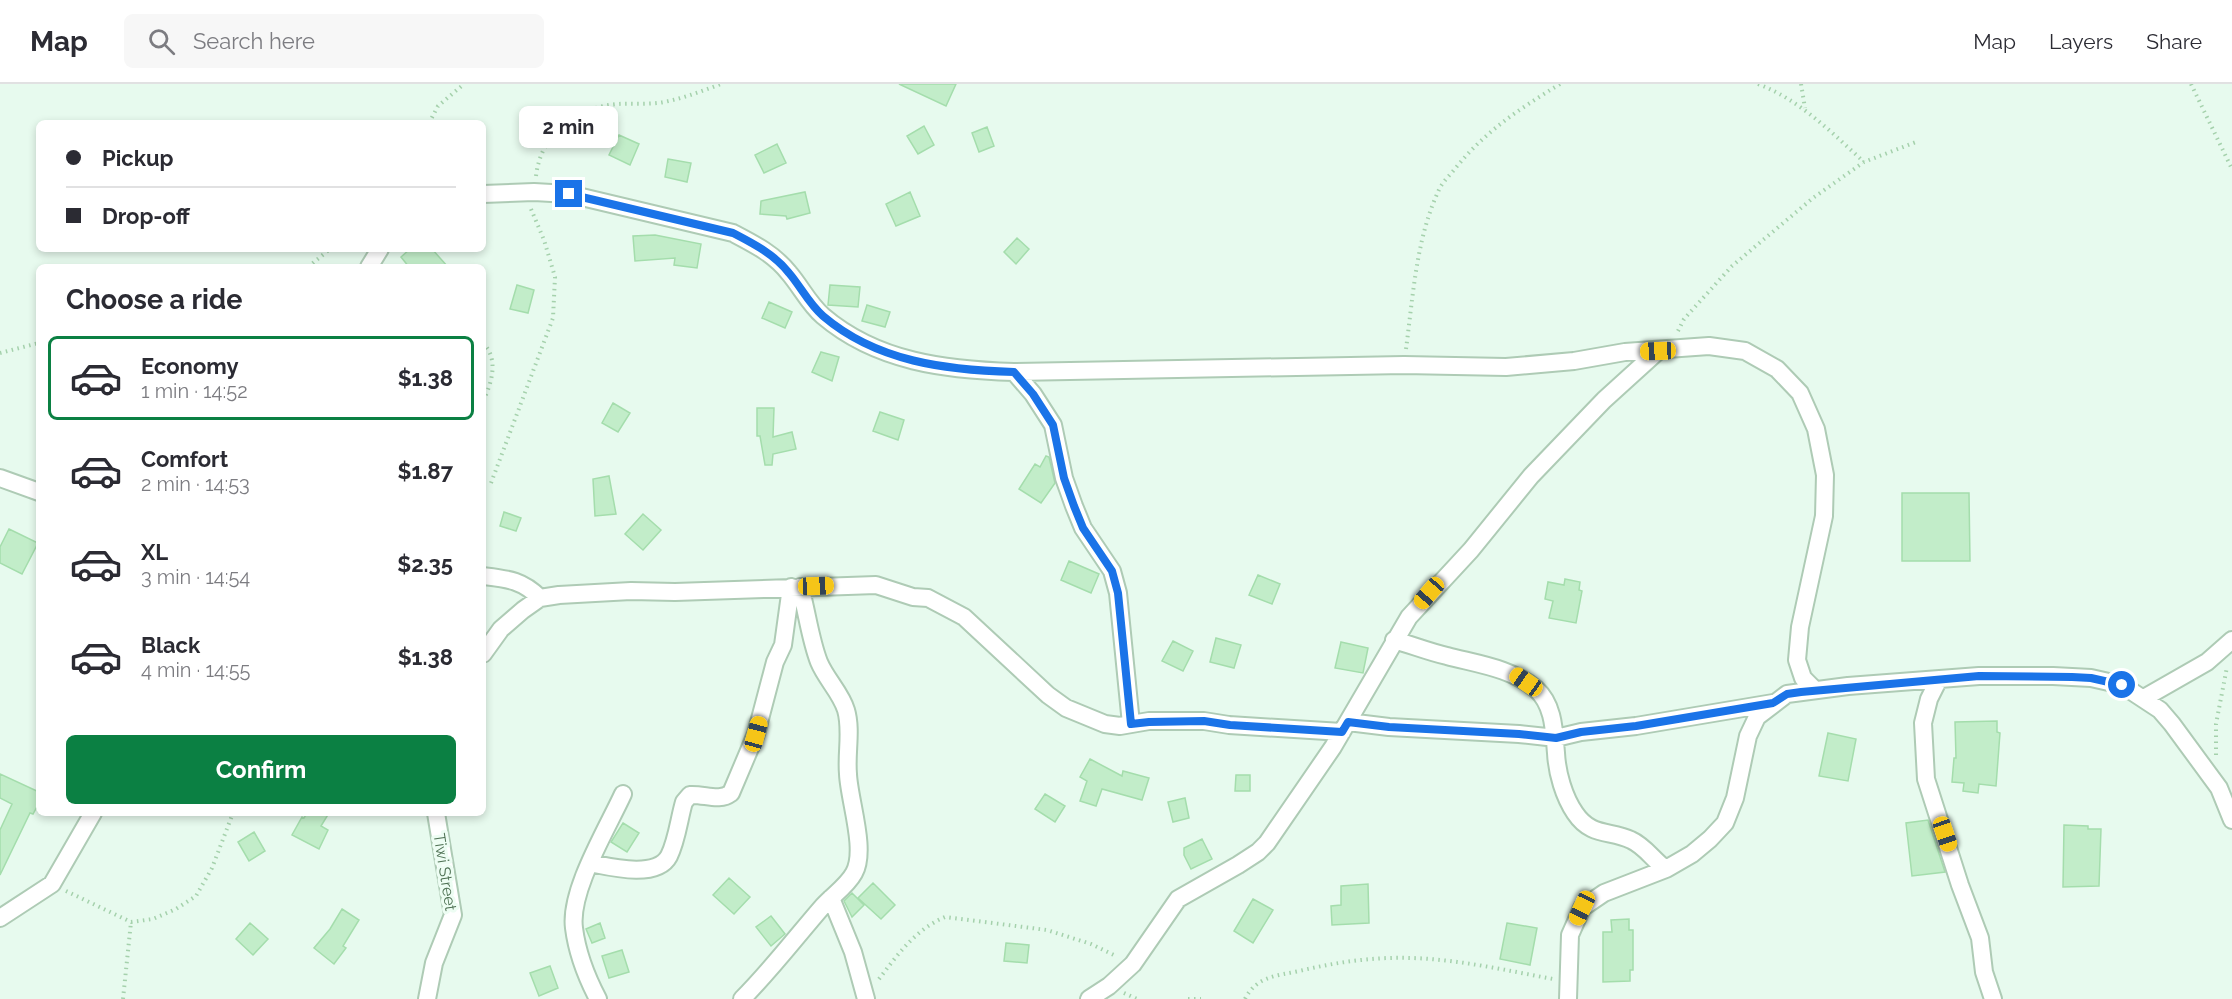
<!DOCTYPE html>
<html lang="en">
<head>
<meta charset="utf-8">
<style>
  :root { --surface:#fff; --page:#f7f7f7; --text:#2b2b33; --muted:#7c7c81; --line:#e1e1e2; --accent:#0b8043 }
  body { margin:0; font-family:Raleway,sans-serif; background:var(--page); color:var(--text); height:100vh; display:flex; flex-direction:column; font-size:22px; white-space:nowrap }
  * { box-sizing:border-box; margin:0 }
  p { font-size:20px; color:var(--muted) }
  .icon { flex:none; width:33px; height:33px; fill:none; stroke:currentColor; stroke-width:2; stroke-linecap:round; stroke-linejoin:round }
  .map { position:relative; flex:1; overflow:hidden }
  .sheet { position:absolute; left:36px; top:180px; width:450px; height:552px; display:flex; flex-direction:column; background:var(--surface); border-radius:9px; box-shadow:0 3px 9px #0003 }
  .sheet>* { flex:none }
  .guide { position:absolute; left:36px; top:36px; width:450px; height:132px; border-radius:9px; box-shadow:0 3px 9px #0003; display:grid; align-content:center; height:132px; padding:0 30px; background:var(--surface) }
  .end { position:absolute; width:27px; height:27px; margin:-14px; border:8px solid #1a73e8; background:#fff; box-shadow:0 0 0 3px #fff }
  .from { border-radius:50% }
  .bubble { position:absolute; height:42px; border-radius:9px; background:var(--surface); box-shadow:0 3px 9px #0003; font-size:20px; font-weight:700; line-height:42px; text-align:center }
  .car { position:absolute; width:18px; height:36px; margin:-18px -9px; border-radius:8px; box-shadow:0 0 4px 2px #0007; background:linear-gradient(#f5c518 24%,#345 0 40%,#f5c518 0 76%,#345 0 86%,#f5c518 0) }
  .guide b { display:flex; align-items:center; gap:21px; height:57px; font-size:22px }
  .guide b+b { border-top:2px solid var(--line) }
  .guide i { width:15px; height:15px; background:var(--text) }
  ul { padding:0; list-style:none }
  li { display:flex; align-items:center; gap:18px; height:84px; margin:0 12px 9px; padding:0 18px; border:3px solid transparent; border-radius:9px }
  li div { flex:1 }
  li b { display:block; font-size:22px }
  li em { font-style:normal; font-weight:700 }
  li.selected { border-color:var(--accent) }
  li>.icon { width:54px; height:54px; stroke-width:1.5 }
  h2 { padding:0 30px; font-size:27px; line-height:72px }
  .button { display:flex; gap:12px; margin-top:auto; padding:12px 30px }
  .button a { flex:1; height:69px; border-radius:9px; background:var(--accent); color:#fff; font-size:24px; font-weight:700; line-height:69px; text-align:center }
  header { display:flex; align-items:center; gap:36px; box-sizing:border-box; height:84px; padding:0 30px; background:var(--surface); border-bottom:2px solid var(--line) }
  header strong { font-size:28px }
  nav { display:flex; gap:33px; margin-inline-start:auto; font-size:21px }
  .search { width:420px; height:54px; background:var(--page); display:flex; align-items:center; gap:15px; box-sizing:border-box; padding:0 21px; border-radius:9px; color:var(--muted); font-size:22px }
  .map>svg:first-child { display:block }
</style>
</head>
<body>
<header>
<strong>Map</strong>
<div class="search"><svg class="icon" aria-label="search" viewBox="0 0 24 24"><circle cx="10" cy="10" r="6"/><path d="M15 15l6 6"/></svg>Search here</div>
<nav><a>Map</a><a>Layers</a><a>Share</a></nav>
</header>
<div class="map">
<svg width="2232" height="915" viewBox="0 0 2232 915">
  <rect width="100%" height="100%" fill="#e7faee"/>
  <path fill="#c2edc9" stroke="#a4ddac" stroke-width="1.5" d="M899,0H956L946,22Z
    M924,42L934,61L918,70L907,52Z
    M987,43L994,62L979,68L972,49Z
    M619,51L639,60L630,81L609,71Z
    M777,60L786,79L764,89L755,71Z
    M668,75L691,79L687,98L665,93Z
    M805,108L810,129L787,135L786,132L760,130L761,117Z
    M910,108L920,132L896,142L886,120Z
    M655,151L701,160L697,184L674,181L675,174L635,177L633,152Z
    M1017,154L1029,165L1016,180L1004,168Z
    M410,165H432L448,183H409L401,173Z
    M517,201L534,206L528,229L510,225Z
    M830,201L860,203L858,223L828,221Z
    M769,218L792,228L785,244L762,234Z
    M867,221L890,228L885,243L862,237Z
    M821,268L839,273L832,297L812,288Z
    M613,319L630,329L618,348L602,339Z
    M757,324H774L773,353L792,348L796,365L773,370L772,381H765L760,352H757Z
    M880,328L904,336L898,356L873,347Z
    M1046,372L1049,373L1055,399L1041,419L1019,405L1035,380L1040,383Z
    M609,392L616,430L595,432L593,395Z
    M1902,409H1969L1970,477H1902Z
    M504,428L521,434L516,447L500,442Z
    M643,430L661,446L643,466L625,450Z
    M9,445L38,459L22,490L0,479V463Z
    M1069,477L1099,490L1091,509L1061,496Z
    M1258,491L1280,500L1272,520L1249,511Z
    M1565,495L1580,498L1579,506L1582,507L1576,539L1549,534L1553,517L1545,515L1548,498L1564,501Z
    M1216,554L1241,561L1234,584L1210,578Z
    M1173,557L1193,567L1183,587L1162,577Z
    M1341,558L1368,564L1363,589L1335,584Z
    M1997,637V648L2000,649L1996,702L1979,700L1978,709L1963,707L1964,699L1952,698L1954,674H1956L1955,638Z
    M1828,649L1856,655L1848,697L1819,692Z
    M1090,675L1122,692L1123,687L1149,694L1142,716L1102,705L1096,722L1080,717L1087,697L1080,693Z
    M0,690L39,708V719L33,730L30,729L0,791V746L12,720L0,714Z
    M1236,691H1250V707H1235Z
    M1045,710L1065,722L1055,738L1035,725Z
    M1185,714L1189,734L1173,738L1168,718Z
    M307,729H329L321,742L328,746L319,765L292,751L302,733L304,734Z
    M1928,736L1945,788L1912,792L1906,739Z
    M623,739L639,749L627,768L611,758Z
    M2064,741L2088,742V745H2101L2099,802L2063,803Z
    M254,748L265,767L249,777L238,758Z
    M1202,755L1212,775L1191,785L1184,771V764Z
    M729,794L750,813L734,830L713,811Z
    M873,799L895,821L881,835L858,814Z
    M1368,800L1369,839L1332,841L1331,822L1341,821V802Z
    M852,809L864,821L852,833L844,817Z
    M1253,815L1273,826L1253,859L1234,847Z
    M342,825L359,836L343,862L346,864L334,880L314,864L330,845Z
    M771,832L785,850L771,862L756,843Z
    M1629,835V846H1633V886H1630V897L1603,898V848H1612L1611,836Z
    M250,839L268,855L253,871L236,855Z
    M600,839L605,854L592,859L586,845Z
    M1507,839L1537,844L1530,881L1500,875Z
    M1006,859L1029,861L1027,879L1004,877Z
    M622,866L629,888L609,894L602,872Z
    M550,882L558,904L539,912L530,889Z"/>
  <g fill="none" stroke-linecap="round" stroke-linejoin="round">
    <g stroke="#aecbb5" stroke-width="20">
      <path id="minor" d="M483,110L534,108L569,110L733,149C754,160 774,170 789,189C801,203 809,220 823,232C877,278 946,286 1014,288L1404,281L1506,283L1574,277L1625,268L1709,262L1745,267L1777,285L1800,309L1816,345L1825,391L1824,432L1800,543L1797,576L1803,594L1815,606
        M369,183L380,165
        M1014,288L1033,310L1053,341L1064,394L1074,422L1083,444L1112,487L1118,509L1131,640
        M0,394L39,408
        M483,492C508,495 522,496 540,514
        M1394,556C1412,561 1429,568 1447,572C1477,580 1511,584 1536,605C1554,621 1554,647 1556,669C1557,689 1564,713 1575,729C1591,753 1610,746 1631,756C1645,762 1654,777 1666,785
        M483,570L501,545L523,526L540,514L559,511L631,507L675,508L876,501L913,513L928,514L964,533L1048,611L1066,624L1105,640L1120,642L1149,637H1204L1229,641L1342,648
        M1939,595L1929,615L1923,639L1926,695L1960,801L1980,854L1984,888L1993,915
        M2144,614L2207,578L2232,556
        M1348,638L1389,643L1519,650L1556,654L1581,648L1636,642L1773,619
        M590,779C610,783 657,795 669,772C677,756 679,735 684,718L690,711C705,710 719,718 731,709L756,650L775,578L783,561L791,503
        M831,814L853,868L866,915
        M0,834L52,800L93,729
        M427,915L434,879L453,831L436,729
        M598,915C587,894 577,868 574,844C569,807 607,745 623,710
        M742,915C771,886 796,853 823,822C833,811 847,802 854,789C867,766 849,716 848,690C846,669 852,646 846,626C841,609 826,595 819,578C810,555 807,527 800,503
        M1089,915L1109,902L1133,880L1178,815L1238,781L1258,768L1267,759L1333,663L1409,533L1471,466L1531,392L1604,316L1658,267
        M1568,915L1570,851L1582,824L1604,809L1666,785L1692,770L1710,755L1725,739L1735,714L1748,652L1757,633L1787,610L1848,602L1979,592H2053L2091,594L2122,601L2160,626L2172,640L2219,704L2232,736"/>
    </g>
    <path stroke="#a5d1ac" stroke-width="4" stroke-dasharray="1.5 4.5" stroke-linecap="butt" d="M1758,0C1800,16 1831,48 1864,78
      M1801,0L1805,24
      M2191,0L2232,85
      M429,39L438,22L464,0
      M536,92C541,49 576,23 618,20C633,19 649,21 664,18C684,14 702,7 721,0
      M308,183L330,165
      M1678,247L1684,235L1732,182L1813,114L1864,78L1916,58
      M483,259C499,275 492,299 483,317
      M1406,265C1413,213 1416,156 1438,108C1441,100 1448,93 1454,86C1485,47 1518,26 1560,0
      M0,269L39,259
      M491,399L553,234L555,193L544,156L531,125
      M2216,671V640L2227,583
      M66,807L131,838L153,835L176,825L196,812L212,784L233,729
      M879,895C898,870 916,845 945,833L1047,846L1091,860L1116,872
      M1124,909L1137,915
      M123,915L131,838
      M1188,915H1201
      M1245,915C1257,892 1276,892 1299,887C1329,880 1358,875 1389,874C1444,872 1499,885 1553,895"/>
    <use href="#minor" stroke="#fff" stroke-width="16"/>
  </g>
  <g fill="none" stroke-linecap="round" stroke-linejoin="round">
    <path stroke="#1a73e8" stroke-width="8" d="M569,110L733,149C754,160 774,170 789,189C801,203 809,220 823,232C877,278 946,286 1014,288L1033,310L1053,341L1064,394L1074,422L1083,444L1112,487L1118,509L1131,640L1149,638L1204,637L1230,641L1342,648L1348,638L1389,643L1519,650L1556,654L1581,648L1636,642L1773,619L1787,610L1801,608L1979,592L2072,593L2091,594L2122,601"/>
  </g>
  <g text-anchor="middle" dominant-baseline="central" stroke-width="6" stroke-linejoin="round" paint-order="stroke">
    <g font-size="16" fill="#4e7153" stroke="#edfdf3">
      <text transform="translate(445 788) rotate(81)">Tiwi Street</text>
    </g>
  </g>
</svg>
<i class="end from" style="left:2122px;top:601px"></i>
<i class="end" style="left:569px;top:110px"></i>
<div class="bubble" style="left:519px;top:22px;width:99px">2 min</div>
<i class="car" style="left:1658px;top:267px;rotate:268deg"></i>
<i class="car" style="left:816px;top:502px;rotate:88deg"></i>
<i class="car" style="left:1429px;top:509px;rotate:221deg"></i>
<i class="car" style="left:1526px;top:598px;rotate:305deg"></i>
<i class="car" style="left:756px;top:650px;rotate:15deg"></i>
<i class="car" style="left:1945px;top:750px;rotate:161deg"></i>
<i class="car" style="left:1582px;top:824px;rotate:205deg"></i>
<div class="guide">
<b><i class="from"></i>Pickup</b>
<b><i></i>Drop-off</b>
</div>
<section class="sheet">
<h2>Choose a ride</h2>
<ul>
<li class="selected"><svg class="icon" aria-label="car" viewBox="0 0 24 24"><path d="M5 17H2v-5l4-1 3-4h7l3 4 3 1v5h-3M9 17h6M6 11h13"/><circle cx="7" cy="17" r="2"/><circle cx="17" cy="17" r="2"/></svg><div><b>Economy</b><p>1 min · 14:52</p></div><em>$1.38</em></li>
<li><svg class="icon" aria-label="car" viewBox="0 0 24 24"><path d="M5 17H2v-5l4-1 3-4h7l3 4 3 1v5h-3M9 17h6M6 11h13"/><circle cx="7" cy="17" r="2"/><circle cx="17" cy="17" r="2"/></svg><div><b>Comfort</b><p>2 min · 14:53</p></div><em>$1.87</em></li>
<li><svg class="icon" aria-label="car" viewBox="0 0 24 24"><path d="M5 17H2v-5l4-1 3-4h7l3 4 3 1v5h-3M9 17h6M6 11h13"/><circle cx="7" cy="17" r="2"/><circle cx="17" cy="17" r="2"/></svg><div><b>XL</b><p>3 min · 14:54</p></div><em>$2.35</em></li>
<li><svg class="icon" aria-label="car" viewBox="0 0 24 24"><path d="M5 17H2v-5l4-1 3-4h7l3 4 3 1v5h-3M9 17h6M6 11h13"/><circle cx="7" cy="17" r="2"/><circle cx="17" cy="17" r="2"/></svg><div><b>Black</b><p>4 min · 14:55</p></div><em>$1.38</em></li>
</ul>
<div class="button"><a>Confirm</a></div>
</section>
</div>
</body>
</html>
